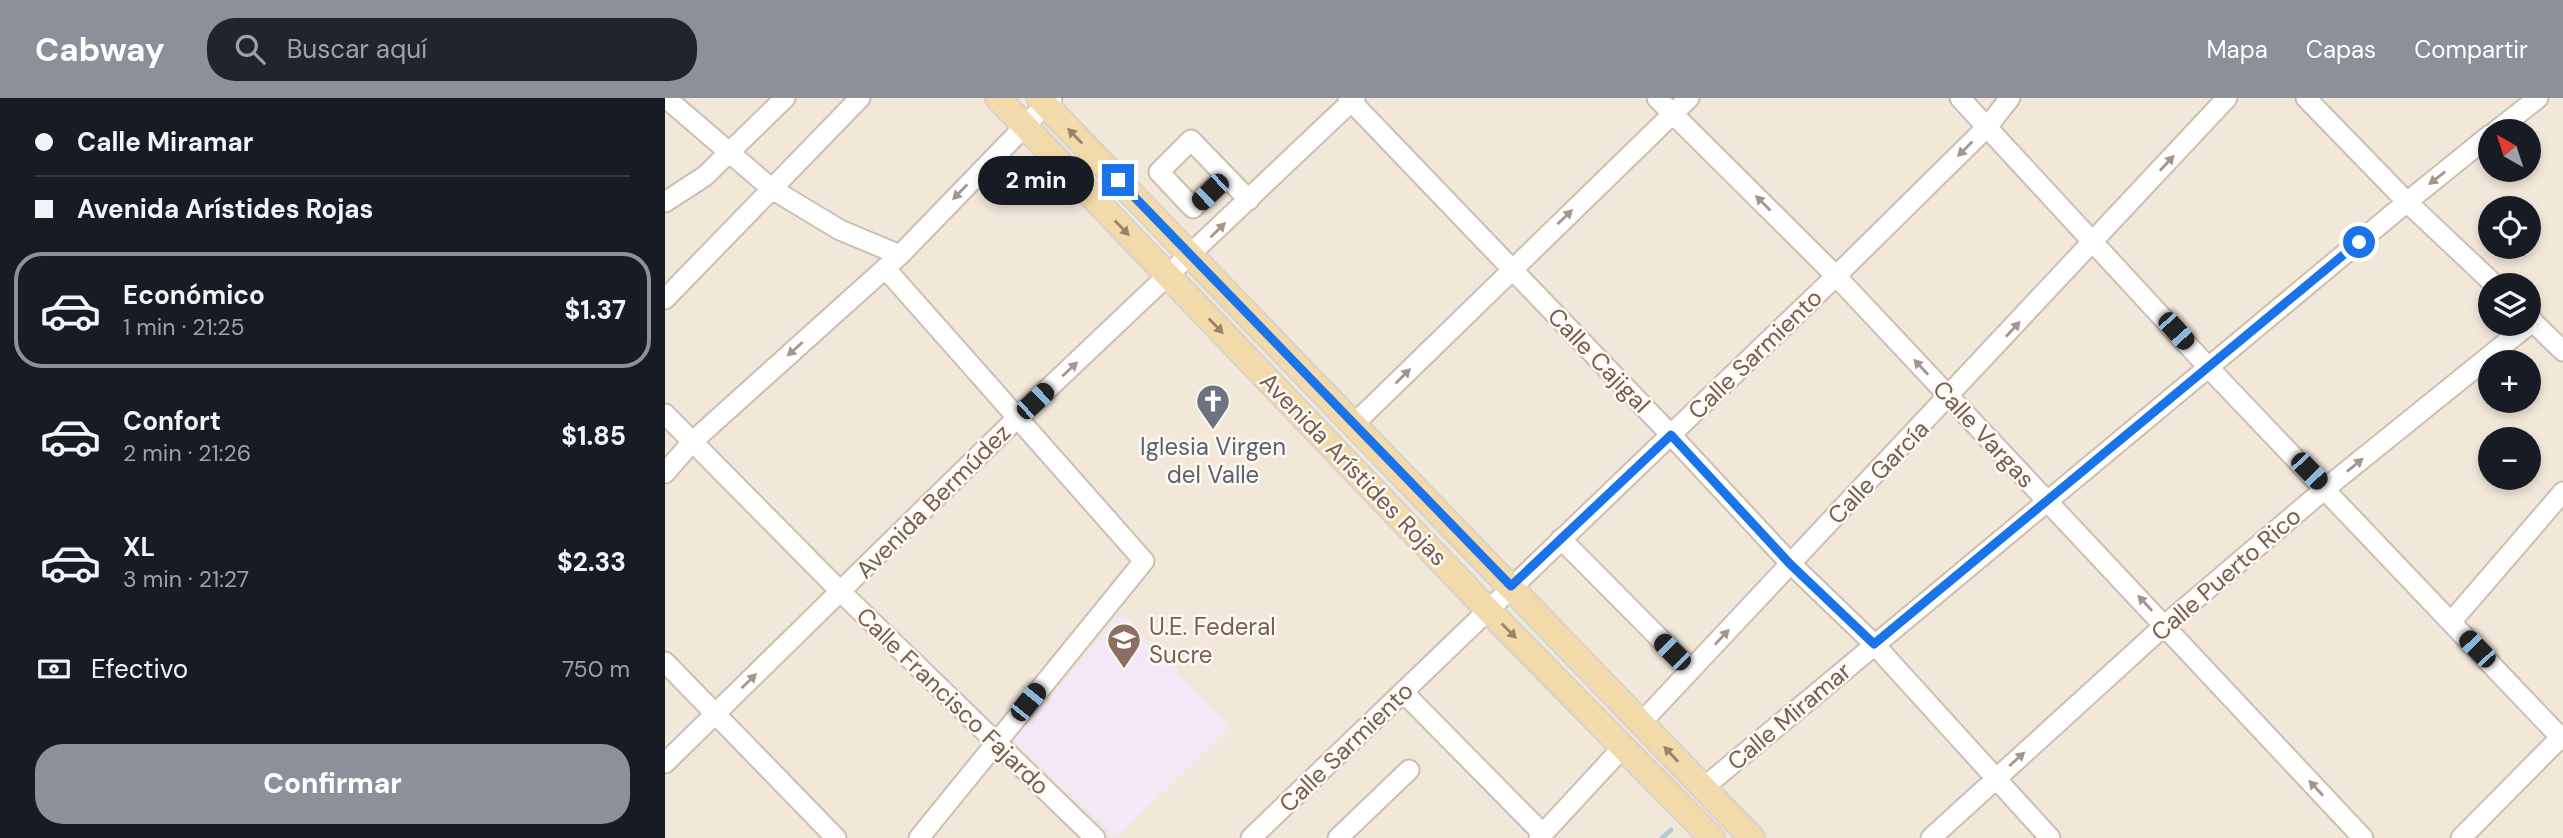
<!DOCTYPE html>
<html lang="es">
<head>
<meta charset="utf-8">
<style>
  :root { --surface:#171b24; --page:#20242c; --text:#f1f3f6; --muted:#9ea1a6; --line:#363941; --accent:#8c9099 }
  body { margin:0; font-family:"DM Sans",sans-serif; background:var(--page); color:var(--text); height:100vh; display:flex; flex-direction:column; font-size:26px; white-space:nowrap }
  * { box-sizing:border-box; margin:0 }
  p { font-size:23px; color:var(--muted) }
  .icon { flex:none; width:38px; height:38px; fill:none; stroke:currentColor; stroke-width:2; stroke-linecap:round; stroke-linejoin:round }
  .map { position:relative; flex:1; overflow:hidden }
  .drawer { display:flex; flex-direction:column; background:var(--surface); width:665px }
  .drawer>* { flex:none }
  .top-card { display:grid; align-content:center; height:154px; padding:0 35px; background:var(--surface) }
  .needle { width:46px; rotate:321deg }
  .fabs { position:absolute; left:1813px; top:21px; display:grid; gap:14px }
  .fabs a { display:grid; place-items:center; width:63px; height:63px; border-radius:50%; background:var(--surface); box-shadow:0 4px 10px #0003; font-size:35px }
  .end { position:absolute; width:32px; height:32px; margin:-16px; border:9px solid #1a73e8; background:#fff; box-shadow:0 0 0 4px #fff }
  .from { border-radius:50% }
  .bubble { position:absolute; height:49px; border-radius:24px; background:var(--surface); box-shadow:0 4px 10px #0003; font-size:23px; font-weight:800; line-height:49px; text-align:center }
  .car { position:absolute; width:21px; height:42px; margin:-21px -10px; border-radius:9px; box-shadow:0 0 5px 2px #0007; background:linear-gradient(#222 24%,#8ab4d8 0 40%,#222 0 76%,#8ab4d8 0 86%,#222 0) }
  .top-card b { display:flex; align-items:center; gap:24px; height:66px; font-size:26px }
  .top-card b+b { border-top:2px solid var(--line) }
  .top-card i { width:18px; height:18px; background:var(--text) }
  ul { padding:0; list-style:none }
  li { display:flex; align-items:center; gap:21px; height:116px; margin:0 14px 10px; padding:0 21px; border:4px solid transparent; border-radius:28px }
  li div { flex:1 }
  li b { display:block; font-size:26px }
  li em { font-style:normal; font-weight:800 }
  li.active { border-color:var(--accent) }
  li>.icon { width:63px; height:63px; stroke-width:1.5 }
  .pay { display:flex; align-items:center; gap:18px; height:77px; padding:0 35px; font-size:26px }
  .pay p { margin-inline-start:auto }
  .primary-button { display:flex; gap:14px; margin-top:auto; padding:14px 35px }
  .primary-button a { flex:1; height:80px; border-radius:28px; background:var(--accent); color:#fff; font-size:28px; font-weight:800; line-height:80px; text-align:center }
  header { display:flex; align-items:center; gap:42px; box-sizing:border-box; height:98px; padding:0 35px; background:var(--accent); color:#fff }
  header strong { font-size:33px }
  nav { display:flex; gap:38px; margin-inline-start:auto; font-size:24px }
  .search { width:490px; height:63px; background:var(--page); display:flex; align-items:center; gap:18px; box-sizing:border-box; padding:0 24px; border-radius:28px; color:var(--muted); font-size:26px }
  main { display:flex; flex:1; min-height:0 }
  .map>svg:first-child { display:block }
</style>
</head>
<body>
<header>
<strong>Cabway</strong>
<div class="search"><svg class="icon" aria-label="search" viewBox="0 0 24 24"><circle cx="10" cy="10" r="6"/><path d="M15 15l6 6"/></svg>Buscar aquí</div>
<nav><a>Mapa</a><a>Capas</a><a>Compartir</a></nav>
</header>
<main>
<section class="drawer">
<div class="top-card">
<b><i class="from"></i>Calle Miramar</b>
<b><i></i>Avenida Arístides Rojas</b>
</div>
<ul>
<li class="active"><svg class="icon" aria-label="car" viewBox="0 0 24 24"><path d="M5 17H2v-5l4-1 3-4h7l3 4 3 1v5h-3M9 17h6M6 11h13"/><circle cx="7" cy="17" r="2"/><circle cx="17" cy="17" r="2"/></svg><div><b>Económico</b><p>1 min · 21:25</p></div><em>$1.37</em></li>
<li><svg class="icon" aria-label="car" viewBox="0 0 24 24"><path d="M5 17H2v-5l4-1 3-4h7l3 4 3 1v5h-3M9 17h6M6 11h13"/><circle cx="7" cy="17" r="2"/><circle cx="17" cy="17" r="2"/></svg><div><b>Confort</b><p>2 min · 21:26</p></div><em>$1.85</em></li>
<li><svg class="icon" aria-label="car" viewBox="0 0 24 24"><path d="M5 17H2v-5l4-1 3-4h7l3 4 3 1v5h-3M9 17h6M6 11h13"/><circle cx="7" cy="17" r="2"/><circle cx="17" cy="17" r="2"/></svg><div><b>XL</b><p>3 min · 21:27</p></div><em>$2.33</em></li>
</ul>
<div class="pay"><svg class="icon" aria-label="cash" viewBox="0 0 24 24"><path d="M3 7h18v10H3z"/><circle cx="12" cy="12" r="2"/></svg>Efectivo<p>750 m</p></div>
<div class="primary-button"><a>Confirmar</a></div>
</section>
<div class="map">
<svg width="1898" height="740" viewBox="0 0 1898 740">
  <rect width="100%" height="100%" fill="#fbf5ec"/>
  <path fill="#f2e8da" fill-rule="evenodd" d="M0,0H1898V740H0ZM1825,33H1864V72H1825ZM1825,110H1864V149H1825ZM1825,187H1864V226H1825ZM1825,264H1864V303H1825ZM1825,341H1864V380H1825Z"/>
  <path fill="#f2e8f8" d="M457,515L564,629L451,740L349,642Z"/>
  <g fill="none" stroke-linecap="round" stroke-linejoin="round">
    <path stroke="#a8cdd5" stroke-width="4.5" d="M997,740L1006,732"/>
    <g stroke="#cdbeb2" stroke-width="23">
      <path id="minor" d="M1,0L107,91L175,132L235,157
        M683,0L1006,337L1125,465L1209,546L1385,740
        M992,0L1171,178L1698,740
        M1295,0L1543,269L1898,642
        M1641,0L1742,104L1830,187
        M1831,33L1873,0
        M561,78L528,110L494,74L526,42L584,102
        M0,104L40,78L120,0
        M220,170L479,463L254,740
        M0,201L195,0
        M1864,220L1898,253
        M0,316L176,494L430,740
        M689,326L1024,0
        M0,375L27,344L235,157L387,0
        M896,441L1026,572
        M1786,524L1898,394
        M0,564L171,740
        M738,594L878,736
        M976,625L1562,0
        M0,665L351,321L690,0
        M1038,690L1742,104L1825,37
        M586,740L1171,178L1323,28L1345,0
        M673,740L744,672
        M874,740L959,648
        M1266,740L1500,527L1661,390L1868,223
        M1796,740L1898,637"/>
    </g>
    <g stroke="#d8d2ce" stroke-width="28">
      <path id="major" d="M333,0L822,511L1047,740
        M374,0L1087,740"/>
    </g>
    <use href="#minor" stroke="#fff" stroke-width="19"/>
    <use href="#major" stroke="#f3daab" stroke-width="24"/>
  </g>
  <defs><path id="oneway-solid" d="M-6-.8H1V-3.2L6.5 0L1 3.2V.8H-6Z" transform="scale(1.75)"/></defs>
  <g fill="#9b836b">
    <use href="#oneway-solid" transform="translate(410 38) rotate(-134)"/>
    <use href="#oneway-solid" transform="translate(457 130) rotate(46)"/>
    <use href="#oneway-solid" transform="translate(551 228) rotate(46)"/>
    <use href="#oneway-solid" transform="translate(844 533) rotate(45)"/>
    <use href="#oneway-solid" transform="translate(1006 656) rotate(-133)"/>
  </g>
  <g fill="#a5968d">
    <use href="#oneway-solid" transform="translate(1300 51) rotate(135)"/>
    <use href="#oneway-solid" transform="translate(1502 65) rotate(-47)"/>
    <use href="#oneway-solid" transform="translate(1772 80) rotate(142)"/>
    <use href="#oneway-solid" transform="translate(295 94) rotate(134)"/>
    <use href="#oneway-solid" transform="translate(1098 105) rotate(-135)"/>
    <use href="#oneway-solid" transform="translate(900 119) rotate(-44)"/>
    <use href="#oneway-solid" transform="translate(553 132) rotate(-44)"/>
    <use href="#oneway-solid" transform="translate(1348 231) rotate(-47)"/>
    <use href="#oneway-solid" transform="translate(130 251) rotate(138)"/>
    <use href="#oneway-solid" transform="translate(1256 269) rotate(-133)"/>
    <use href="#oneway-solid" transform="translate(405 271) rotate(-43)"/>
    <use href="#oneway-solid" transform="translate(738 278) rotate(-45)"/>
    <use href="#oneway-solid" transform="translate(1690 367) rotate(-39)"/>
    <use href="#oneway-solid" transform="translate(1480 505) rotate(-133)"/>
    <use href="#oneway-solid" transform="translate(1057 539) rotate(-47)"/>
    <use href="#oneway-solid" transform="translate(84 583) rotate(-44)"/>
    <use href="#oneway-solid" transform="translate(1352 661) rotate(-42)"/>
    <use href="#oneway-solid" transform="translate(1651 690) rotate(-133)"/>
  </g>
  <g fill="none" stroke-linecap="round" stroke-linejoin="round">
    <path stroke="#1a73e8" stroke-width="9" d="M453,82L846,488L1006,337L1125,466L1209,546L1694,144"/>
  </g>
  <defs>
    <g id="church-pin" transform="scale(1.75)"><path d="M0 17L-7.5 6A9.5 9.5 0 1 1 7.5 6Z" fill="#6b7280" stroke="#fef9f2"/><path d="M-1.2-6h2.4v3.5h3.3v2.4h-3.3V6h-2.4V-.1h-3.3v-2.4h3.3Z" fill="#fff"/></g>
    <g id="school-pin" transform="scale(1.75)"><path d="M0 17L-7.5 6A9.5 9.5 0 1 1 7.5 6Z" fill="#8d6e63" stroke="#fef9f2"/><path d="M0-5L7-2L0 1L-7-2ZM-4 1L0 2.5L4 1V4Q0 6-4 4Z" fill="#fff"/></g>
  </defs>
  <g fill-rule="evenodd">
    <use href="#church-pin" x="548" y="303"/>
    <use href="#school-pin" x="459" y="542"/>
  </g>
  <g text-anchor="middle" dominant-baseline="central" stroke-width="5" stroke-linejoin="round" paint-order="stroke">
    <g font-size="24" fill="#755e50" stroke="#fef9f2">
      <text transform="translate(1090 256) rotate(-44)">Calle Sarmiento</text>
      <text transform="translate(934 262) rotate(46)">Calle Cajigal</text>
      <text transform="translate(1319 336) rotate(47)">Calle Vargas</text>
      <text transform="translate(689 371) rotate(46)">Avenida Arístides Rojas</text>
      <text transform="translate(1213 374) rotate(-46)">Calle García</text>
      <text transform="translate(268 403) rotate(-45)">Avenida Bermúdez</text>
      <text transform="translate(1561 476) rotate(-41)">Calle Puerto Rico</text>
      <text transform="translate(288 603) rotate(44)">Calle Francisco Fajardo</text>
      <text transform="translate(1124 618) rotate(-40)">Calle Miramar</text>
      <text transform="translate(681 649) rotate(-44)">Calle Sarmiento</text>
    </g>
    <g font-size="24" fill="#5b616d" stroke="#fef9f2">
      <text x="548" y="348">Iglesia Virgen<tspan x="548" dy="28">del Valle</tspan></text>
    </g>
    <g font-size="24" fill="#785e54" stroke="#fef9f2" text-anchor="start">
      <text x="484" y="528">U.E. Federal<tspan x="484" dy="28">Sucre</tspan></text>
    </g>
  </g>
</svg>
<div class="fabs">
<a><svg class="needle" viewBox="-14 -14 28 28"><path d="M0-13l5 13h-10z" fill="#e53935"/><path d="M0 13l5-13h-10z" fill="#9ea1a6"/></svg></a>
<a><svg class="icon" aria-label="locate" viewBox="0 0 24 24"><circle cx="12" cy="12" r="6"/><path d="M12 2v4M12 18v4M2 12h4M18 12h4"/></svg></a>
<a><svg class="icon" aria-label="layers" viewBox="0 0 24 24"><path d="M12 4l9 5-9 5-9-5zM3 14l9 5 9-5"/></svg></a>
<a>+</a>
<a>−</a>
</div>
<i class="end from" style="left:1694px;top:144px"></i>
<i class="end" style="left:453px;top:82px"></i>
<div class="bubble" style="left:313px;top:58px;width:116px">2 min</div>
<i class="car" style="left:545px;top:94px;rotate:226deg"></i>
<i class="car" style="left:1511px;top:233px;rotate:138deg"></i>
<i class="car" style="left:370px;top:303px;rotate:47deg"></i>
<i class="car" style="left:1644px;top:373px;rotate:136deg"></i>
<i class="car" style="left:1812px;top:551px;rotate:316deg"></i>
<i class="car" style="left:1007px;top:554px;rotate:315deg"></i>
<i class="car" style="left:363px;top:604px;rotate:39deg"></i>
</div>
</main>
</body>
</html>
